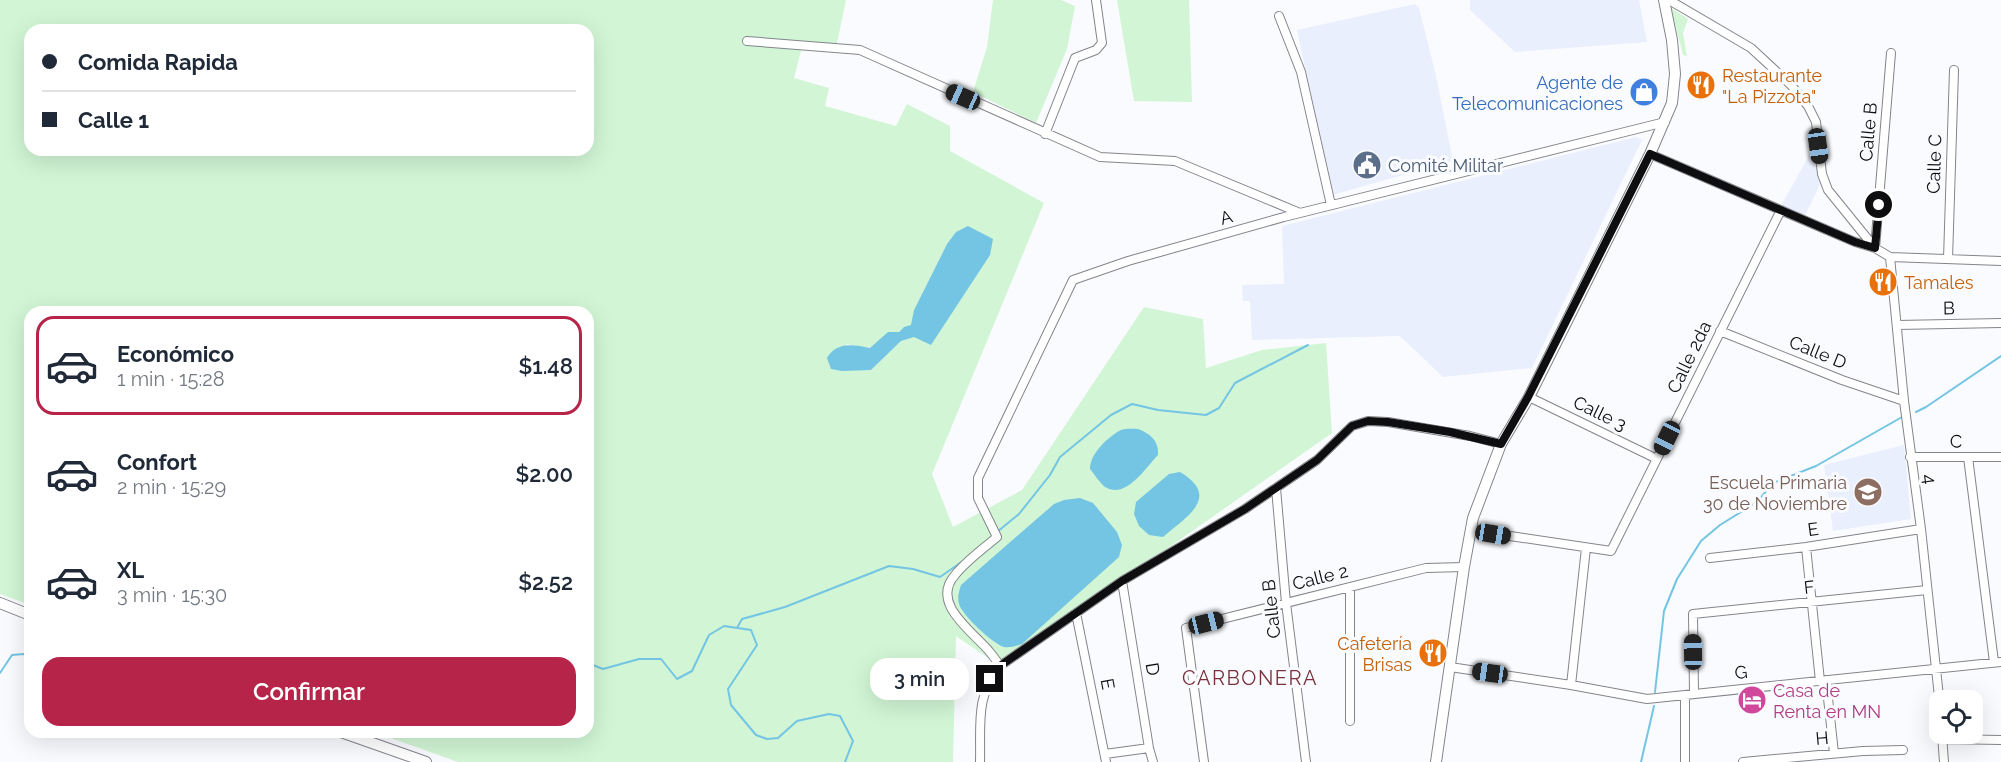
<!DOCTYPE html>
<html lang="es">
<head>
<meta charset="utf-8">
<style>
  :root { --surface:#fff; --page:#f2f2f3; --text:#1f2937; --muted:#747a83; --line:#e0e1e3; --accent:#b62549 }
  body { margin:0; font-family:Raleway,sans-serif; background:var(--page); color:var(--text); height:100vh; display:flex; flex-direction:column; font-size:22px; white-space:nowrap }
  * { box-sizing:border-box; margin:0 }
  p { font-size:20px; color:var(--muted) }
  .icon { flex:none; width:33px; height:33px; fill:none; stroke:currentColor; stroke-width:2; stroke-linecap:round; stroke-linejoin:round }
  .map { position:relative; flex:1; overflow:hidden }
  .panel { position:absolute; left:24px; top:306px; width:570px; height:432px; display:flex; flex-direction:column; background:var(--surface); border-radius:18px; box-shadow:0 6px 24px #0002 }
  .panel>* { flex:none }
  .hud { position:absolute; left:24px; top:24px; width:570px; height:132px; border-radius:18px; box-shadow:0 6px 24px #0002; display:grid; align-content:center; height:132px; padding:0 18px; background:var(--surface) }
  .controls { position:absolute; left:1929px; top:690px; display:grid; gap:12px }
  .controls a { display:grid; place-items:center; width:54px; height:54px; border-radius:12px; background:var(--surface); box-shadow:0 6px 24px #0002; font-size:30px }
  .end { position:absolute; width:27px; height:27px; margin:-14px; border:8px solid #0e0e11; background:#fff; box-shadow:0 0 0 3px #fff }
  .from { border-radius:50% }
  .bubble { position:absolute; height:42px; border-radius:18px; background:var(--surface); box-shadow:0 6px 24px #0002; font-size:20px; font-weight:600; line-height:42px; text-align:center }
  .car { position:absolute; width:18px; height:36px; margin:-18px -9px; border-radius:8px; box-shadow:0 0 4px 2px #0007; background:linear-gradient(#222 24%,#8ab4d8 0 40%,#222 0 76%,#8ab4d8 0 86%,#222 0) }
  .hud b { display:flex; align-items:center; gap:21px; height:57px; font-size:22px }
  .hud b+b { border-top:2px solid var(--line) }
  .hud i { width:15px; height:15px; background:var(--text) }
  ul { padding:10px 0 0; list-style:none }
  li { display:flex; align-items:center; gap:18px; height:99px; margin:0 12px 9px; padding:0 6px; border:3px solid transparent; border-radius:18px }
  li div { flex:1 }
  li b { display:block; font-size:22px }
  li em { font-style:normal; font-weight:600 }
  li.selected { border-color:var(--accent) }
  li>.icon { width:54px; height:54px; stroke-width:1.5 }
  .button { display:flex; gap:12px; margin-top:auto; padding:12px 18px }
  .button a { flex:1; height:69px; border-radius:18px; background:var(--accent); color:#fff; font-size:24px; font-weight:600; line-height:69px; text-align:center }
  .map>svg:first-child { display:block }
</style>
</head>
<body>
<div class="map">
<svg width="2001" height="762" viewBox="0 0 2001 762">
  <rect width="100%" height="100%" fill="#fafbfe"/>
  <path fill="#eaeffd" d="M1470,0H1639L1647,42L1515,52L1470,10Z
    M1415,4L1419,8L1435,71L1453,161L1332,195L1297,30Z
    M1636,137L1642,140L1532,368L1443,377L1400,336L1252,340L1250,301H1243L1242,285L1284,284L1282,226Z
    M1812,150L1820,184L1805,216L1781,206Z
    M1904,445L1911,519L1833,531L1824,465Z"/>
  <path fill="#d1f5d5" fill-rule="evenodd" d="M0,0H846L837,43L802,47L794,78L829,88L825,106L896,126L907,104L950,126V151L1044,203L932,474L953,527L1022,490L1144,307L1203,319L1206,368L1262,350L1326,343L1332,433L1000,666L956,636L953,762H458L374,732H588V312H30V605L0,594ZM30,30H588V150H30ZM947,244L914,337L901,341L871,370L846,344C854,345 865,349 872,347C886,343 898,329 912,325L914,310Z
    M993,0H1061L1075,6L1067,49L1036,123L973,92L987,47Z
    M1117,0H1189L1192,102L1134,101Z
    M1671,8L1688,19L1683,33L1687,56L1683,55Z"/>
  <path fill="#73c5e3" d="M968,226L993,239L990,255L931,345L914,337L901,341L871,370L842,371L831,369L827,358C837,341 854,345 870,348L888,332H899L904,327L911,325L914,310L947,244L956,232Z
    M1138,429C1151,434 1159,441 1158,455C1146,467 1126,500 1105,487C1100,483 1094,474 1090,469C1090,454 1106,439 1119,431C1124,428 1132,429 1138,429Z
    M1180,472C1222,497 1186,517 1163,537L1149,535L1139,526L1134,514L1136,502L1169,474Z
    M1080,498L1093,503L1117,532L1122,545L1119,557L1022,644C1016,646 1010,648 1004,647C993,644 962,615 959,604C957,597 959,592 961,585L1054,504L1064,500Z"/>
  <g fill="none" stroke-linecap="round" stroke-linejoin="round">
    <path stroke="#73c5e3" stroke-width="2" d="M1916,412L1926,407L2001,356
      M997,532L1019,514L1050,475L1060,457L1111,415L1132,404L1158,410L1206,415L1219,408L1235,383L1308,345
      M737,628L742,619L785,607L889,566L913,569L940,577L963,561
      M588,663L603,669L639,659H661L677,679L692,671L709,635L724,626L751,630L757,645L728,689L731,705L756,735L767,739L778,738L797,721L829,714L840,716L853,741L845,762
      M0,673L12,655L24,654L30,661
      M1655,692L1664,611L1677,579L1701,541L1720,525L1757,502L1773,483L1816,466L1902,417
      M1641,762L1654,706"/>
    <g stroke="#83858b" stroke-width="10">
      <path id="minor" d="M1669,0L1751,48L1791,85L1808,106L1816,122L1822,174L1828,190L1875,248L1890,257L2001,261
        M1279,16L1301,72L1331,205
        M747,41L860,50L1100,157L1175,161L1300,213
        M1045,134L1075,58L1096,50L1102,43L1096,0
        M1650,154L1855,242L1875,248L1891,53
        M1890,257L1904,401L1921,529L1940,706
        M1948,259L1954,70
        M1897,325L2001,323
        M1720,331L1842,380L1904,401
        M1529,397L1657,459
        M1910,457H2001
        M1968,457L1994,662
        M1276,488L1286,603L1306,762
        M1470,530L1611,551L1781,210
        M1806,547L1820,681
        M1710,558L1806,547L1921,529
        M1122,581L1149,748L1153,762
        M1076,613L1106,762
        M1000,666C997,661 993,656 989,651C972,631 930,603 955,575C966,561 983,549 997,537L978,498V478L1073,280L1128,261L1284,217L1665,122
        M1450,667L1571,685L1647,699L2001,662
        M1826,680L1834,753
        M1571,685L1586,548
        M1694,694L1693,614L1927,590
        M1350,721V587
        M1942,734L1944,762
        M1943,739L2001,740
        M1105,754L1149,748
        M980,762C981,725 975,696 1000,666L1122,581L1245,509L1317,460L1352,426L1368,421L1388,422L1470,436L1501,444
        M1204,762L1186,628L1426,568L1464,567
        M1685,762V696
        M1743,762L1863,751L1903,750"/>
    </g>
    <g stroke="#83858b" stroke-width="12">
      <path id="major" d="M0,603L30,615
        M341,732L426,762
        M1436,762L1464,567L1473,518L1501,444L1529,397L1570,315L1650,154L1672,103L1675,74L1672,40L1664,0"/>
    </g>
    <use href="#minor" stroke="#fff" stroke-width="8"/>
    <use href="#major" stroke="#fff" stroke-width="10"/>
  </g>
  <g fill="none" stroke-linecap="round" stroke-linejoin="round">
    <path stroke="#0e0e11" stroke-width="8" d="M990,679L1000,666L1122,581L1245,509L1317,460L1352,426L1368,421L1388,422L1450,432L1501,444L1528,397L1650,154L1855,242L1875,248L1879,205"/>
  </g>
  <defs>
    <g id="restaurant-disc" transform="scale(1.5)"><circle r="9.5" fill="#e8710a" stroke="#fafbfe"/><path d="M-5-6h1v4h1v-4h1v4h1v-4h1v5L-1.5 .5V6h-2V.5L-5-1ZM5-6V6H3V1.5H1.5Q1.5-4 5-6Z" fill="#fff"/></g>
    <g id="shop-disc" transform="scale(1.5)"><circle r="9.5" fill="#3f7fe0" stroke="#fafbfe"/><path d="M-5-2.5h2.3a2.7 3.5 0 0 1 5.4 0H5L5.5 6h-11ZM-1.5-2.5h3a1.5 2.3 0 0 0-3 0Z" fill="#fff"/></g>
    <g id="civic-disc" transform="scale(1.5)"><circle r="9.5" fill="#5c6f8a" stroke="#fafbfe"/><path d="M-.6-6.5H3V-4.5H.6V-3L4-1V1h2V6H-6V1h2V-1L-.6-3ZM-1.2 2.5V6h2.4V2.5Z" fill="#fff"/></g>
    <g id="school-disc" transform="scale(1.5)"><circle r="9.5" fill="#8d6e63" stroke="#fafbfe"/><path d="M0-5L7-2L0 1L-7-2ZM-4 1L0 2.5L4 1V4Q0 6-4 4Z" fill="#fff"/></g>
    <g id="hotel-disc" transform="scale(1.5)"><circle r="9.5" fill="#d1479c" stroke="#fafbfe"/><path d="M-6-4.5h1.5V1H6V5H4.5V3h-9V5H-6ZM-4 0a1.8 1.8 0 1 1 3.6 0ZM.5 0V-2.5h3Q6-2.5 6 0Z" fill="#fff"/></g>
  </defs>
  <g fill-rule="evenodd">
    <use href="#restaurant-disc" x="1701" y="85"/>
    <use href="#shop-disc" x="1644" y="92"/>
    <use href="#civic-disc" x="1367" y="165"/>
    <use href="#restaurant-disc" x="1883" y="282"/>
    <use href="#school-disc" x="1868" y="492"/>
    <use href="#restaurant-disc" x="1433" y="653"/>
    <use href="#hotel-disc" x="1752" y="700"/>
  </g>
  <g text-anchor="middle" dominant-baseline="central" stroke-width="6" stroke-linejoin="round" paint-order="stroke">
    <g font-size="18" fill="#c56008" stroke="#fafbfe" text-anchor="start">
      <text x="1722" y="75">Restaurante<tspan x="1722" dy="21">"La Pizzota"</tspan></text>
      <text x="1904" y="282">Tamales</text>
      <text x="1412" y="643" text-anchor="end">Cafetería<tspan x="1412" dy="21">Brisas</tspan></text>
    </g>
    <g font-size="18" fill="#366cbe" stroke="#fafbfe" text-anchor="end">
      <text x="1623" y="82">Agente de<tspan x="1623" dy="21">Telecomunicaciones</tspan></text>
    </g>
    <g font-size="18" fill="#0e0e11" stroke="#fafbfe">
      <text transform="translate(1868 132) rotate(-85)">Calle B</text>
      <text transform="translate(1934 164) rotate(-88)">Calle C</text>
      <text transform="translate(1226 217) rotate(-16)">A</text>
      <text transform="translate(1949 308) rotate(-1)">B</text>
      <text transform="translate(1818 352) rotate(22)">Calle D</text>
      <text transform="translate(1689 357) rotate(-64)">Calle 2da</text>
      <text transform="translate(1600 413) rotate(26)">Calle 3</text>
      <text transform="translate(1956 441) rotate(1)">C</text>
      <text transform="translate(1930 479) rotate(82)">4</text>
      <text transform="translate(1813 529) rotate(-8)">E</text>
      <text transform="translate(1320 577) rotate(-14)">Calle 2</text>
      <text transform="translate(1809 587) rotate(-6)">F</text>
      <text transform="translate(1271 609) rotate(-96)">Calle B</text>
      <text transform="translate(1153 669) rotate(81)">D</text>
      <text transform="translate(1741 672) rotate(-6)">G</text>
      <text transform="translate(1108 684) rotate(79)">E</text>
      <text transform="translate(1822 738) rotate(-5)">H</text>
    </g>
    <g font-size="18" fill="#4e5e75" stroke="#fafbfe" text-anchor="start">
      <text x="1388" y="165">Comité Militar</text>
    </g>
    <g font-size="18" fill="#785e54" stroke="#fafbfe" text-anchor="end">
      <text x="1847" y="482">Escuela Primaria<tspan x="1847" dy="21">30 de Noviembre</tspan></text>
    </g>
    <g font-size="18" fill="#b23c85" stroke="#fafbfe" text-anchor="start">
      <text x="1773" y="690">Casa de<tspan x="1773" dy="21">Renta en MN</tspan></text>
    </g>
    <g font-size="20" letter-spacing="1.5" fill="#78313c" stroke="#fafbfe">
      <text x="1250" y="678">CARBONERA</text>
    </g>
  </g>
</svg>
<div class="controls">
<a><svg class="icon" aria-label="locate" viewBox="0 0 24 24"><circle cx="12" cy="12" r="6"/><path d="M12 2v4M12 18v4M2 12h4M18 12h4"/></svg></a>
</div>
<i class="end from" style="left:1879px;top:205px"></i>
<i class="end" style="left:990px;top:679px"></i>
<div class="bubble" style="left:870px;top:658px;width:99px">3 min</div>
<i class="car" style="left:963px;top:97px;rotate:294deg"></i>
<i class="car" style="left:1818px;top:146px;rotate:172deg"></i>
<i class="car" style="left:1667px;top:438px;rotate:206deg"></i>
<i class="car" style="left:1493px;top:534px;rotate:99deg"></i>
<i class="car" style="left:1206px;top:623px;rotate:76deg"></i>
<i class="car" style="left:1693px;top:652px;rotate:359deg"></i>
<i class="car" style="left:1490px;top:673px;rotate:278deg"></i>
<div class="hud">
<b><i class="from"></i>Comida Rapida</b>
<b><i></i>Calle 1</b>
</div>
<section class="panel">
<ul>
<li class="selected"><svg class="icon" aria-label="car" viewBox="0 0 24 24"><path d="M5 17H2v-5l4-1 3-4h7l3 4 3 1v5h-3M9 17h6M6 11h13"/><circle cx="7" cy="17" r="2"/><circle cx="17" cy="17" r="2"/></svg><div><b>Económico</b><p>1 min · 15:28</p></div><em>$1.48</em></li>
<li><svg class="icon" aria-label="car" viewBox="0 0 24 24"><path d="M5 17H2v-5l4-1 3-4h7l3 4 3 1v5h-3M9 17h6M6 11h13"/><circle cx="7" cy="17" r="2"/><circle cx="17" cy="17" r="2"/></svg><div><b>Confort</b><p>2 min · 15:29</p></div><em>$2.00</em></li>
<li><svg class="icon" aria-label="car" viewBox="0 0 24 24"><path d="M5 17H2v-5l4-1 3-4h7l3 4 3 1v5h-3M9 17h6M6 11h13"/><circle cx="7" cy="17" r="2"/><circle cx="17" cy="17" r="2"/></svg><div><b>XL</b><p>3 min · 15:30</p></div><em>$2.52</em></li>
</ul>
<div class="button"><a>Confirmar</a></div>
</section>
</div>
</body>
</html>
